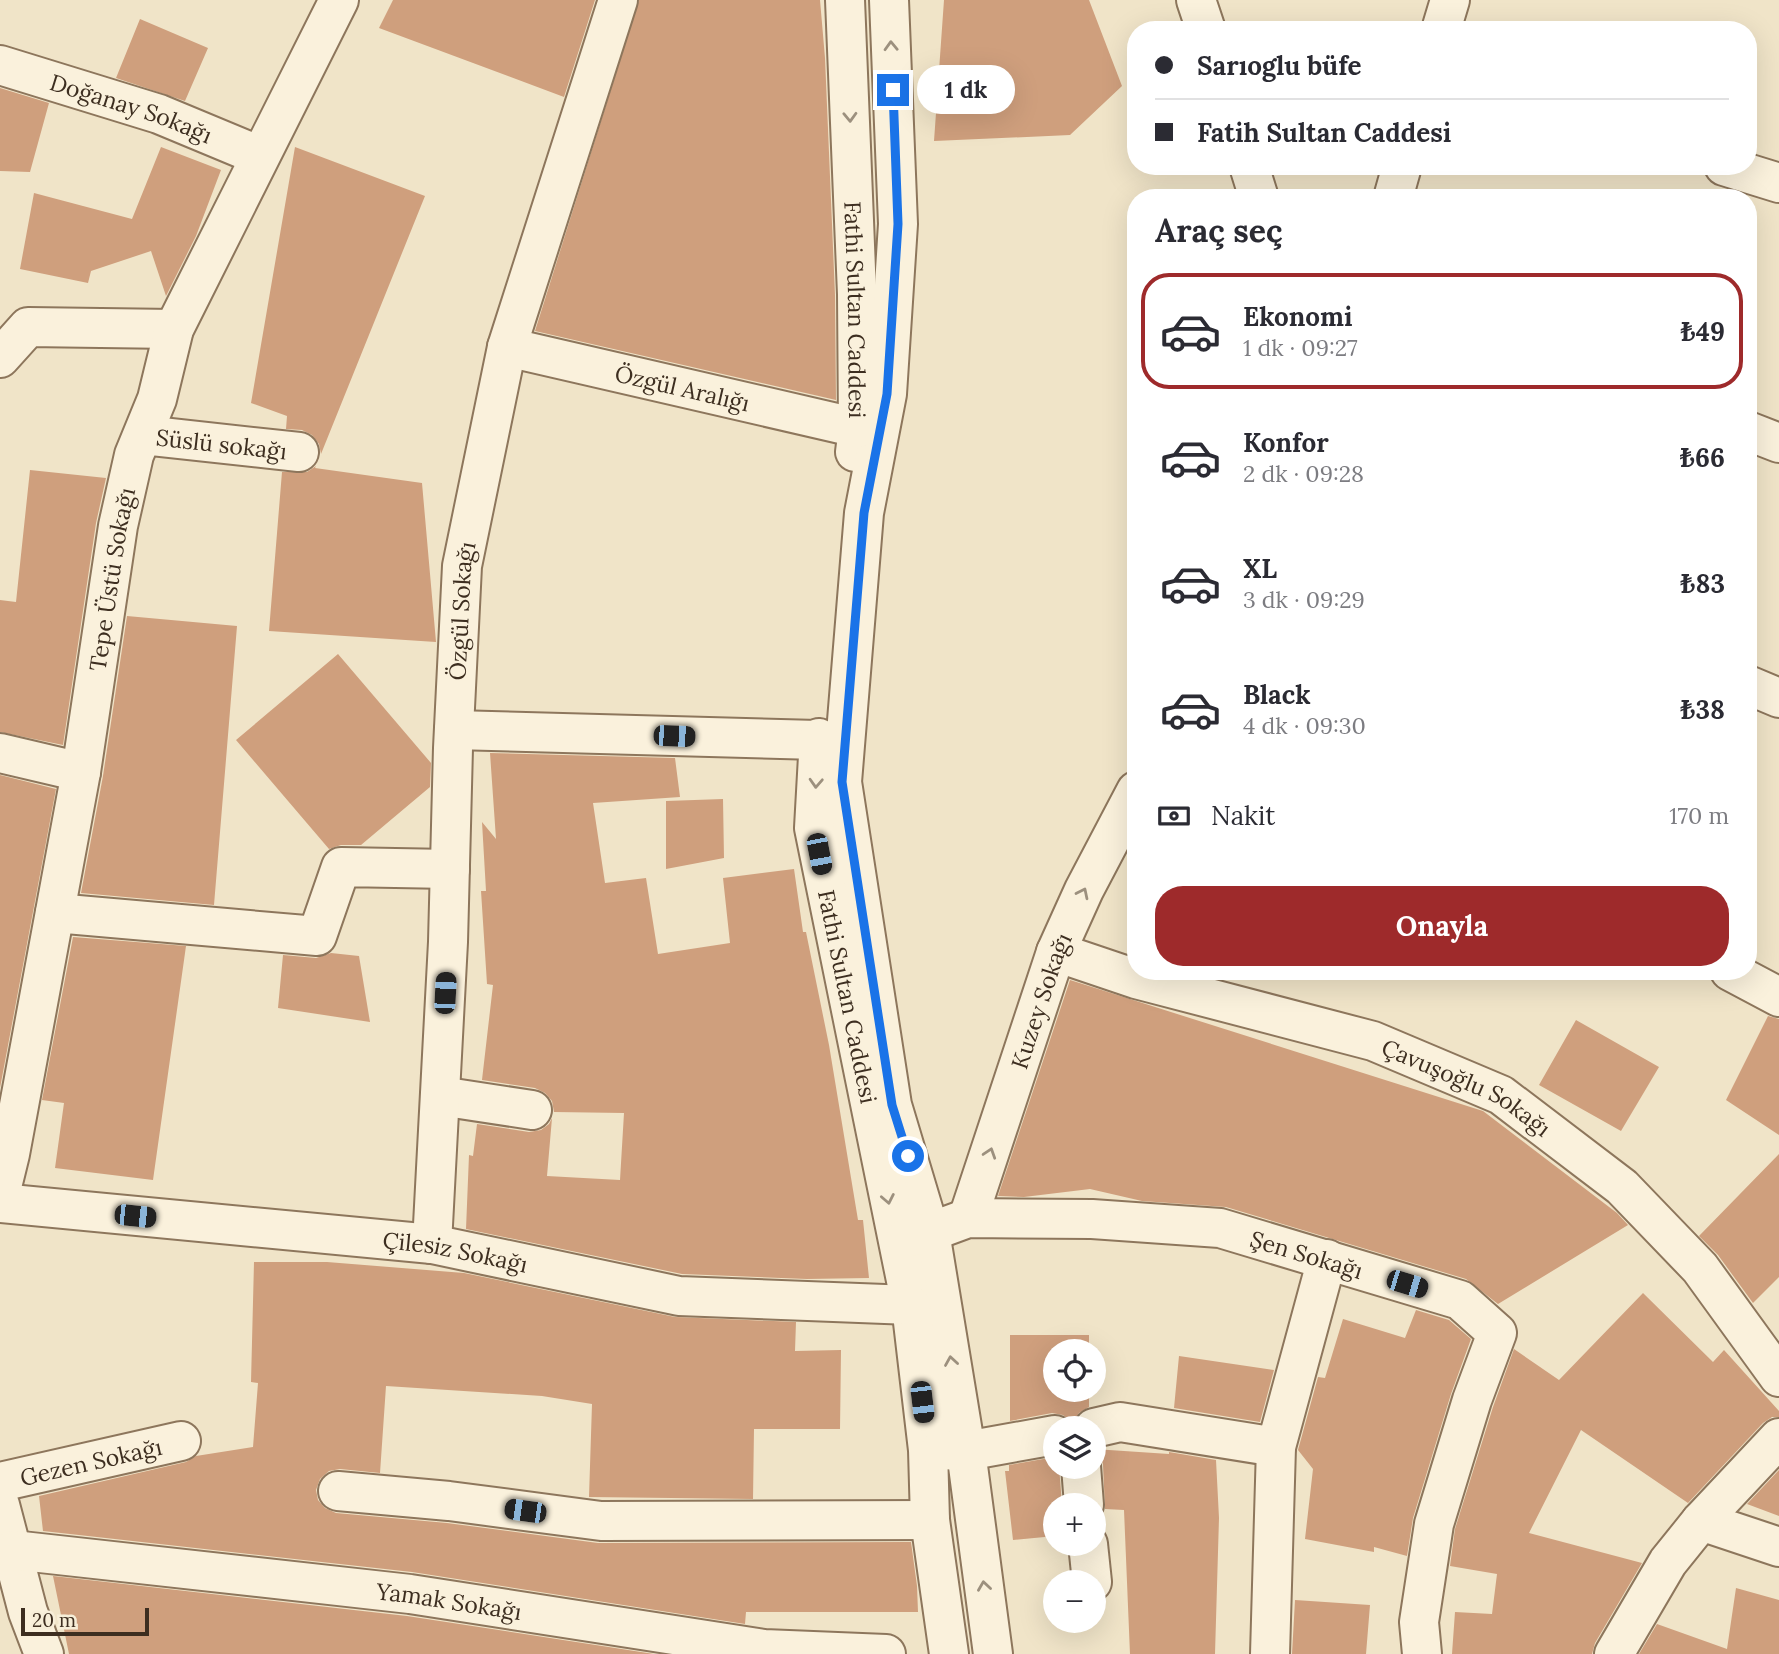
<!DOCTYPE html>
<html lang="tr">
<head>
<meta charset="utf-8">
<style>
  :root { --surface:#fff; --page:#f7f7f7; --text:#2b2b33; --muted:#7c7c81; --line:#e1e1e2; --accent:#9e2a2b }
  body { margin:0; font-family:Lora,serif; background:var(--page); color:var(--text); height:100vh; display:flex; flex-direction:column; font-size:26px; white-space:nowrap }
  * { box-sizing:border-box; margin:0 }
  p { font-size:23px; color:var(--muted) }
  .icon { flex:none; width:38px; height:38px; fill:none; stroke:currentColor; stroke-width:2; stroke-linecap:round; stroke-linejoin:round }
  .map { position:relative; flex:1; overflow:hidden }
  .drawer { position:absolute; left:1127px; top:189px; width:630px; height:791px; display:flex; flex-direction:column; background:var(--surface); border-radius:28px; box-shadow:0 7px 28px #0002 }
  .drawer>* { flex:none }
  .banner { position:absolute; left:1127px; top:21px; width:630px; height:154px; border-radius:28px; box-shadow:0 7px 28px #0002; display:grid; align-content:center; height:154px; padding:0 28px; background:var(--surface) }
  .fabs { position:absolute; left:1043px; top:1339px; display:grid; gap:14px }
  .fabs a { display:grid; place-items:center; width:63px; height:63px; border-radius:50%; background:var(--surface); box-shadow:0 7px 28px #0002; font-size:35px }
  .scale { position:absolute; left:21px; bottom:18px; width:128px; box-sizing:border-box; padding-left:7px; border:4px solid #3d2e20; border-top:0; font-size:19px; line-height:24px; white-space:nowrap; color:#3d2e20; -webkit-text-stroke:5px #f7eed8; paint-order:stroke }
  .end { position:absolute; width:32px; height:32px; margin:-16px; border:9px solid #1a73e8; background:#fff; box-shadow:0 0 0 4px #fff }
  .from { border-radius:50% }
  .bubble { position:absolute; height:49px; border-radius:24px; background:var(--surface); box-shadow:0 7px 28px #0002; font-size:23px; font-weight:700; line-height:49px; text-align:center }
  .car { position:absolute; width:21px; height:42px; margin:-21px -10px; border-radius:9px; box-shadow:0 0 5px 2px #0007; background:linear-gradient(#222 24%,#8ab4d8 0 40%,#222 0 76%,#8ab4d8 0 86%,#222 0) }
  .banner b { display:flex; align-items:center; gap:24px; height:66px; font-size:26px }
  .banner b+b { border-top:2px solid var(--line) }
  .banner i { width:18px; height:18px; background:var(--text) }
  ul { padding:0; list-style:none }
  li { display:flex; align-items:center; gap:21px; height:116px; margin:0 14px 10px; padding:0 14px; border:4px solid transparent; border-radius:28px }
  li div { flex:1 }
  li b { display:block; font-size:26px }
  li em { font-style:normal; font-weight:700 }
  li.active { border-color:var(--accent) }
  li>.icon { width:63px; height:63px; stroke-width:1.5 }
  h2 { padding:0 28px; font-size:32px; line-height:84px }
  .pay { display:flex; align-items:center; gap:18px; height:77px; padding:0 28px; font-size:26px }
  .pay p { margin-inline-start:auto }
  .action { display:flex; gap:14px; margin-top:auto; padding:14px 28px }
  .action a { flex:1; height:80px; border-radius:28px; background:var(--accent); color:#fff; font-size:28px; font-weight:700; line-height:80px; text-align:center }
  .map>svg:first-child { display:block }
</style>
</head>
<body>
<div class="map">
<svg width="1779" height="1654" viewBox="0 0 1779 1654">
  <rect width="100%" height="100%" fill="#f0e4c8"/>
  <path fill="#cf9f7d" d="M393,0H595L564,97L379,28Z
    M639,0H820L825,58L835,295L836,400L535,331Z
    M944,0H1089L1122,86L1070,135L934,141Z
    M140,19L208,48L185,101L116,78Z
    M0,88L49,103L30,172L0,171Z
    M161,147L221,170L196,236L166,296L151,251L91,271L88,283L20,269L34,193L132,219Z
    M295,147L425,196L321,454L319,444L312,435L302,430L286,429L287,416L251,403Z
    M316,466L315,468L422,483L436,642L269,631L282,472H307Z
    M30,470L106,478L96,523L63,745L0,732V600L16,602Z
    M127,616L237,626L214,905L81,893L103,776Z
    M338,654L431,763L430,787L361,845H341L329,849L236,740Z
    M490,753L675,758L680,797L593,803L605,883L646,878L658,954L730,943L723,878L794,869L803,932H806L829,1045L858,1220H863L869,1278L807,1279L682,1274L466,1229L469,1155L473,1156L477,1124L529,1132L541,1130L549,1124L552,1118L547,1176L620,1180L624,1113L554,1112L552,1101L545,1093L535,1088L482,1080L493,985L487,984L481,891H486L482,822L496,839Z
    M0,775L56,789L0,1088Z
    M723,799L724,858L666,869V801Z
    M73,937L186,946L153,1180L55,1168L64,1103L42,1100Z
    M331,953L359,956L370,1022L278,1008L283,955L316,958Z
    M1070,980L1483,1111L1617,1213L1628,1225L1498,1304L1466,1279L1226,1207L1142,1201L1090,1189L1024,1197L998,1196Z
    M1768,1016L1779,1019V1135L1726,1100Z
    M1576,1020L1659,1067L1621,1131L1539,1085Z
    M1779,1154V1277L1753,1303L1718,1255L1699,1236Z
    M254,1262H327L464,1273L675,1317L796,1322L795,1351L841,1350L840,1429H754L753,1499L589,1497L592,1404L542,1396L386,1386L380,1473L340,1469L329,1471L320,1479L316,1490L318,1500L325,1508L336,1513L447,1523L598,1543L911,1542L917,1586L918,1612H746L745,1624L412,1572L43,1531L39,1496L186,1462L196,1456L253,1447L258,1383L251,1382Z
    M1643,1293L1713,1362L1724,1350L1779,1411V1417H1772L1763,1423L1688,1503L1581,1430L1529,1533L1642,1563L1595,1643L1592,1654H1452L1455,1612L1492,1614L1497,1574L1450,1566L1455,1529L1493,1407L1514,1349L1559,1380Z
    M1416,1310L1449,1320L1471,1339L1451,1394L1413,1518L1407,1556L1374,1547V1552L1305,1539L1313,1469L1298,1450L1318,1377L1325,1378L1343,1319L1405,1338Z
    M1010,1335H1089V1351H1055V1390H1089V1407L1079,1413L1073,1423L1063,1415L1052,1413L1010,1421Z
    M1179,1356L1274,1370L1260,1422L1174,1408Z
    M1094,1449L1169,1454V1452L1216,1460L1219,1518L1215,1654H1130L1124,1510L1105,1509L1103,1464L1099,1454Z
    M1055,1457V1466H1059L1062,1505H1055V1536L1013,1540L1005,1471H1009V1465Z
    M1779,1470V1516L1747,1504Z
    M53,1576L407,1616L654,1654H69Z
    M1736,1588L1779,1600V1654H1639L1657,1624L1727,1649Z
    M1295,1600L1370,1605L1366,1654H1292Z"/>
  <g fill="none" stroke-linecap="round" stroke-linejoin="round">
    <g stroke="#8d765c" stroke-width="42">
      <g id="minor">
        <path id="s1" d="M845,0L857,294L858,428L855,452"/>
        <path d="M889,0L898,224L887,394L864,513L842,782L892,1105L930,1232L966,1451L993,1654"/>
        <path d="M1196,0L1206,30"/>
        <path d="M1441,30L1450,0"/>
        <path id="s2" d="M0,65L159,114L260,156"/>
        <path d="M1249,166L1259,198"/>
        <path d="M1724,166L1779,183"/>
        <path d="M1393,198L1402,166"/>
        <path id="s3" d="M507,347L858,428"/>
        <path d="M0,358L28,327L174,329"/>
        <path d="M1748,431L1779,443"/>
        <path id="s4" d="M143,435L299,452"/>
        <path d="M1748,685L1779,698"/>
        <path d="M454,730L818,740"/>
        <path id="s5" d="M819,738L814,828L911,1305L928,1450L930,1520L949,1654"/>
        <path d="M0,753L81,772"/>
        <path d="M55,913L317,936L341,867L450,869"/>
        <path id="s6" d="M1056,952L1136,979L1373,1041L1501,1095L1622,1187L1700,1268L1779,1377"/>
        <path d="M1730,971L1779,997"/>
        <path d="M440,1096L532,1110"/>
        <path id="s7" d="M0,1195L10,1154L81,772L118,526L134,455L157,399L174,329L339,0"/>
        <path id="s8" d="M0,1203L432,1244L679,1296L911,1305"/>
        <path id="s9" d="M968,1218L1056,952L1084,890L1136,791"/>
        <path id="s10" d="M906,1238L930,1232L968,1218L1092,1219L1220,1228L1460,1300L1497,1333L1472,1400L1434,1524L1419,1622L1422,1654"/>
        <path id="s11" d="M432,1244L448,942L453,748L462,566L507,347L618,0"/>
        <path d="M1094,1428L1120,1422L1276,1447"/>
        <path d="M940,1450L966,1451L1055,1435"/>
        <path d="M1081,1466L1084,1505"/>
        <path id="s12" d="M0,1482L181,1441"/>
        <path d="M338,1491L449,1501L601,1521L930,1520"/>
        <path d="M0,1505L28,1612L44,1654"/>
        <path d="M1701,1521L1779,1547"/>
        <path d="M1088,1544L1092,1582"/>
        <path id="s13" d="M13,1550L410,1594L764,1649L886,1654"/>
        <path d="M1270,1654L1276,1447L1327,1259"/>
        <path d="M1614,1654L1668,1562L1701,1521L1779,1438"/>
      </g>
    </g>
    <use href="#minor" stroke="#faf1dc" stroke-width="38"/>
  </g>
  <defs><path id="oneway-chevron" d="M-2-3.5L2.5 0L-2 3.5" fill="none" stroke-width="1.6" stroke-linecap="round" stroke-linejoin="round" transform="scale(1.75)"/></defs>
  <g stroke="#9c907e">
    <use href="#oneway-chevron" transform="translate(891 46) rotate(-92)"/>
    <use href="#oneway-chevron" transform="translate(850 117) rotate(88)"/>
    <use href="#oneway-chevron" transform="translate(816 783) rotate(93)"/>
    <use href="#oneway-chevron" transform="translate(1083 893) rotate(-64)"/>
    <use href="#oneway-chevron" transform="translate(990 1153) rotate(-72)"/>
    <use href="#oneway-chevron" transform="translate(888 1199) rotate(79)"/>
    <use href="#oneway-chevron" transform="translate(951 1361) rotate(-99)"/>
    <use href="#oneway-chevron" transform="translate(984 1586) rotate(-98)"/>
  </g>
  <g fill="none" stroke-linecap="round" stroke-linejoin="round">
    <path stroke="#1a73e8" stroke-width="9" d="M893,90L898,224L887,394L864,513L842,782L892,1105L908,1156"/>
  </g>
  <g text-anchor="middle" dominant-baseline="central" stroke-width="5" stroke-linejoin="round" paint-order="stroke">
    <g font-size="23" fill="#3d2e20" stroke="#f7eed8">
      <text stroke="none"><textPath href="#s2" startOffset="138">Doğanay Sokağı</textPath></text>
      <text stroke="none"><textPath href="#s1" startOffset="310">Fathi Sultan Caddesi</textPath></text>
      <text stroke="none"><textPath href="#s3" startOffset="180">Özgül Aralığı</textPath></text>
      <text stroke="none"><textPath href="#s4" startOffset="79">Süslü sokağı</textPath></text>
      <text stroke="none"><textPath href="#s7" startOffset="626">Tepe Üstü Sokağı</textPath></text>
      <text stroke="none"><textPath href="#s11" startOffset="634">Özgül Sokağı</textPath></text>
      <text stroke="none"><textPath href="#s5" startOffset="262">Fathi Sultan Caddesi</textPath></text>
      <text stroke="none"><textPath href="#s9" startOffset="229">Kuzey Sokağı</textPath></text>
      <text stroke="none"><textPath href="#s6" startOffset="434">Çavuşoğlu Sokağı</textPath></text>
      <text stroke="none"><textPath href="#s8" startOffset="458">Çilesiz Sokağı</textPath></text>
      <text stroke="none"><textPath href="#s10" startOffset="408">Şen Sokağı</textPath></text>
      <text stroke="none"><textPath href="#s12" startOffset="93">Gezen Sokağı</textPath></text>
      <text stroke="none"><textPath href="#s13" startOffset="439">Yamak Sokağı</textPath></text>
    </g>
  </g>
</svg>
<div class="fabs">
<a><svg class="icon" aria-label="locate" viewBox="0 0 24 24"><circle cx="12" cy="12" r="6"/><path d="M12 2v4M12 18v4M2 12h4M18 12h4"/></svg></a>
<a><svg class="icon" aria-label="layers" viewBox="0 0 24 24"><path d="M12 4l9 5-9 5-9-5zM3 14l9 5 9-5"/></svg></a>
<a>+</a>
<a>−</a>
</div>
<div class="scale">20 m</div>
<i class="end from" style="left:908px;top:1156px"></i>
<i class="end" style="left:893px;top:90px"></i>
<div class="bubble" style="left:917px;top:65px;width:98px">1 dk</div>
<i class="car" style="left:674px;top:736px;rotate:92deg"></i>
<i class="car" style="left:819px;top:854px;rotate:169deg"></i>
<i class="car" style="left:445px;top:993px;rotate:3deg"></i>
<i class="car" style="left:135px;top:1216px;rotate:96deg"></i>
<i class="car" style="left:1407px;top:1284px;rotate:107deg"></i>
<i class="car" style="left:922px;top:1402px;rotate:173deg"></i>
<i class="car" style="left:525px;top:1511px;rotate:278deg"></i>
<div class="banner">
<b><i class="from"></i>Sarıoglu büfe</b>
<b><i></i>Fatih Sultan Caddesi</b>
</div>
<section class="drawer">
<h2>Araç seç</h2>
<ul>
<li class="active"><svg class="icon" aria-label="car" viewBox="0 0 24 24"><path d="M5 17H2v-5l4-1 3-4h7l3 4 3 1v5h-3M9 17h6M6 11h13"/><circle cx="7" cy="17" r="2"/><circle cx="17" cy="17" r="2"/></svg><div><b>Ekonomi</b><p>1 dk · 09:27</p></div><em>₺49</em></li>
<li><svg class="icon" aria-label="car" viewBox="0 0 24 24"><path d="M5 17H2v-5l4-1 3-4h7l3 4 3 1v5h-3M9 17h6M6 11h13"/><circle cx="7" cy="17" r="2"/><circle cx="17" cy="17" r="2"/></svg><div><b>Konfor</b><p>2 dk · 09:28</p></div><em>₺66</em></li>
<li><svg class="icon" aria-label="car" viewBox="0 0 24 24"><path d="M5 17H2v-5l4-1 3-4h7l3 4 3 1v5h-3M9 17h6M6 11h13"/><circle cx="7" cy="17" r="2"/><circle cx="17" cy="17" r="2"/></svg><div><b>XL</b><p>3 dk · 09:29</p></div><em>₺83</em></li>
<li><svg class="icon" aria-label="car" viewBox="0 0 24 24"><path d="M5 17H2v-5l4-1 3-4h7l3 4 3 1v5h-3M9 17h6M6 11h13"/><circle cx="7" cy="17" r="2"/><circle cx="17" cy="17" r="2"/></svg><div><b>Black</b><p>4 dk · 09:30</p></div><em>₺38</em></li>
</ul>
<div class="pay"><svg class="icon" aria-label="cash" viewBox="0 0 24 24"><path d="M3 7h18v10H3z"/><circle cx="12" cy="12" r="2"/></svg>Nakit<p>170 m</p></div>
<div class="action"><a>Onayla</a></div>
</section>
</div>
</body>
</html>
